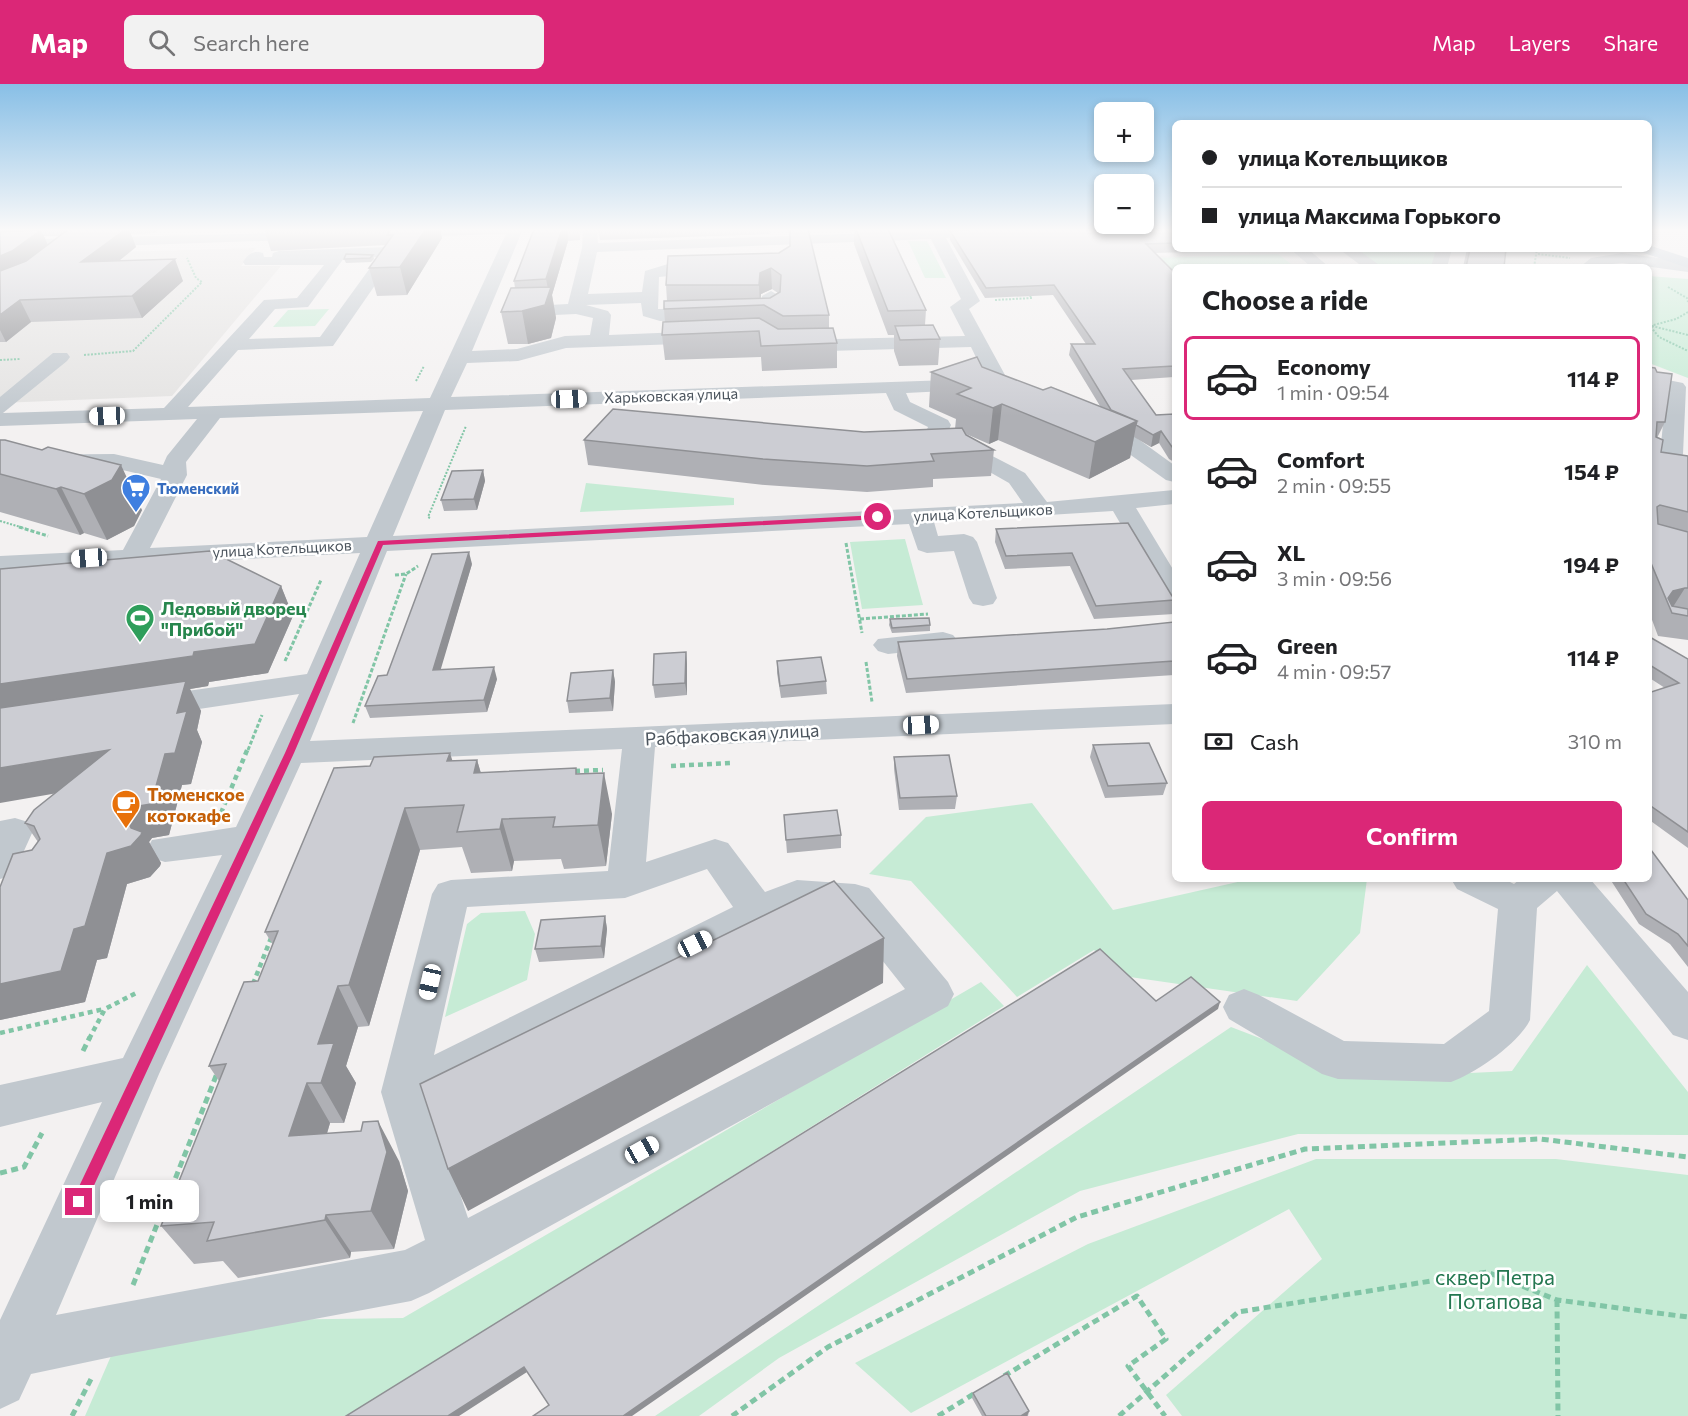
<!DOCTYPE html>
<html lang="en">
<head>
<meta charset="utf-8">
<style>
  :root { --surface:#fff; --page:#f2f2f2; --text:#202124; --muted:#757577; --line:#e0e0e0; --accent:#db2777 }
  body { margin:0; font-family:Commissioner,sans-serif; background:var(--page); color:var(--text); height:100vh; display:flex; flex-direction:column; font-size:22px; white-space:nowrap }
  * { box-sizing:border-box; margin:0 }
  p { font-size:20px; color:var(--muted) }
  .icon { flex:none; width:33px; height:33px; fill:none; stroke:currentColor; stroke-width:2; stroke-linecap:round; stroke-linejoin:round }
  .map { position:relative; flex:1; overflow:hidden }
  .side { position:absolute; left:1172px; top:180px; width:480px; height:618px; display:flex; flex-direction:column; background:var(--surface); border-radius:9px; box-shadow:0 3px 9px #0003 }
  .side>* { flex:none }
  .top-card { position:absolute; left:1172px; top:36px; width:480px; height:132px; border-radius:9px; box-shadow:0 3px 9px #0003; display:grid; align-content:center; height:132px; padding:0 30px; background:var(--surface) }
  .tools { position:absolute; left:1094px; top:18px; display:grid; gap:12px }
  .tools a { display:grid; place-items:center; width:60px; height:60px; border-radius:9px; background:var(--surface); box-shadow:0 3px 9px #0003; font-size:30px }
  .end { position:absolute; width:27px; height:27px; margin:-14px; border:8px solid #db2777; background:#fff; box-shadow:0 0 0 3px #fff }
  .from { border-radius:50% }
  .bubble { position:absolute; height:42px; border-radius:9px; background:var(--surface); box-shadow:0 3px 9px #0003; font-size:20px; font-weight:700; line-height:42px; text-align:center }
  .car { position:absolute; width:18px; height:36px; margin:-18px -9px; border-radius:8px; box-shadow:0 0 4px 2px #0007; background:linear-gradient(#fff 24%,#345 0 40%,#fff 0 76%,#345 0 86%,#fff 0) }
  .top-card b { display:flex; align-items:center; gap:21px; height:57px; font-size:22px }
  .top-card b+b { border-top:2px solid var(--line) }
  .top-card i { width:15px; height:15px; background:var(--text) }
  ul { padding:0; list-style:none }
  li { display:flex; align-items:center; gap:18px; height:84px; margin:0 12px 9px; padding:0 18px; border:3px solid transparent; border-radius:9px }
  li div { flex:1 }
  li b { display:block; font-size:22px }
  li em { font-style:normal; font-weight:700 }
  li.active { border-color:var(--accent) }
  li>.icon { width:54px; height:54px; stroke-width:1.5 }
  h2 { padding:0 30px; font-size:27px; line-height:72px }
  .pay { display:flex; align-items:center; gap:15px; height:66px; padding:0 30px; font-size:22px }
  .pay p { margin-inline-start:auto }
  .cta { display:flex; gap:12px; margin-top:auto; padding:12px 30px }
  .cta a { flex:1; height:69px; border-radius:9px; background:var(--accent); color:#fff; font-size:24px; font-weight:700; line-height:69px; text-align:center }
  header { display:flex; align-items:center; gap:36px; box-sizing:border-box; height:84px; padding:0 30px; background:var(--accent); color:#fff }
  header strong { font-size:28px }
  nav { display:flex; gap:33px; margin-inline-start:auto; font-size:21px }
  .search { width:420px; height:54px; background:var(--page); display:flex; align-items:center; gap:15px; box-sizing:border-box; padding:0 21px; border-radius:9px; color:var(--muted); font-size:22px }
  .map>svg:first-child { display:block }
</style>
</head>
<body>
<header>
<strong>Map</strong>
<div class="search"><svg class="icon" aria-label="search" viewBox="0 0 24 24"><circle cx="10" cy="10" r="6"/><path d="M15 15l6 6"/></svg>Search here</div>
<nav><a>Map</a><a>Layers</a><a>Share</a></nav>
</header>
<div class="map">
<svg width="1688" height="1332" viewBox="0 0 1688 1332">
  <rect width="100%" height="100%" fill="#f3f1f1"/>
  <path fill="#e4e3e2" d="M256,164L241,182H281L172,312L0,319V217L85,169Z
    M1293,168L1311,183H1174L1151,172Z"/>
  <path fill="#c6ebd5" d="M908,157H927L946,194H925Z
    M1354,165H1436L1432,183H1380Z
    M1278,170L1295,183H1174V194L1154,174Z
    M1648,192L1688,195V294L1649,279Z
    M329,225L315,242L273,243L288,226Z
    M586,399L734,414V421L580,428Z
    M905,455L923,521L862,525L850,458Z
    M1032,719L1113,826L1251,795H1367L1360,849L1297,917L1130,893L1094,866L1017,913L911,797L869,790L926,733Z
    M525,827L535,850L527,896L445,933L467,840L481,829Z
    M1587,881L1688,1008V1051L1298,1050L1080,1107L779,1274L699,1332H655L1231,943L1364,994L1512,987Z
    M981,898L1004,922L349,1332H85L111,1272L261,1236L403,1234Z
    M1316,1075H1556L1688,1091V1332H1182L1166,1311L1322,1175L1289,1125L911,1329L855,1279L1088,1160Z"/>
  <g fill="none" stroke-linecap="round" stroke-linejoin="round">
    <path stroke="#81c5a6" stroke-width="2" stroke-dasharray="2 1.5" stroke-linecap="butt" d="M1538,170L1570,174
      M1534,183L1537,165
      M1668,203L1687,214L1688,218
      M995,216L1032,214L1028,209
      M1688,228L1676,235L1650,242L1659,253L1688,267
      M1652,242L1688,251
      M84,271L133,267L202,198L196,194L187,174
      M0,276L20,275
      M416,297L424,282
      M430,434L428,433L466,342
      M0,437L24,444"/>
    <path stroke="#81c5a6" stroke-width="3" stroke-dasharray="4 2" stroke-linecap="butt" d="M19,443L48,452
      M846,459L862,549
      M395,491L406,490L418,482
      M860,535L928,530
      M285,577L321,496
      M866,578L872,618
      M353,639L406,490
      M248,666L262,631"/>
    <path stroke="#81c5a6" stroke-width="4.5" stroke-dasharray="5 4" stroke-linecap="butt" d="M671,682L732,679
      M575,687L603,686
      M221,729L248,664
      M253,900L271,854
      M0,949L104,925
      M89,955L105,925L136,909"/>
    <path stroke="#81c5a6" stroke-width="5" stroke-dasharray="7 4.5" stroke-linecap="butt" d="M83,967L90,953
      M0,1089L24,1083L42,1049
      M133,1201L218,987
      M1557,1216L1558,1332
      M1004,1292L1137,1212L1166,1255L1128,1282L1165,1332
      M72,1332L91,1295
      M732,1332L828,1263L1077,1133L1305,1065L1540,1055L1688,1073
      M938,1332L977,1308
      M1119,1332L1238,1228L1487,1188L1557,1216L1688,1233"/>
    <path fill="#c1c8ce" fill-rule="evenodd" d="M395,145H523L472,267L517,265L565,252L590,251L593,234L576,230L511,233L502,228L511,223L568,220L582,164L583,145H597L598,159L977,145V152L946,154L980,217L969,225L1005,291L992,303L985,305L906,309L910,318L948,336L951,341L942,360L899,368L891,366L888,361L891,356L925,350L928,343L894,326L886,309L445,326L393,452L1023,419L1009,399L965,374L962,369L965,364L973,362L1025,389L1047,418L1174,406V420L1136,424L1174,487V516L1164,514L1113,427L934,438L938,452L964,450L973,453L977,458L997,514L993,520L983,522L973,520L969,514L954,467L927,469L918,466L909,440L387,467L310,657L1174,620V640L655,663L646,778L715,755L728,759L765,808L797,796L855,800L869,804L948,898L954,910L948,922L429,1209L411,1217L116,1272L31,1290L19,1316L0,1325V1236L102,1018L0,1043V1001L123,974L222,771L165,778L152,774L147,765L152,756L236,743L299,610L152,632L141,629L136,622L141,615L152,612L307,590L360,469L0,488V472L123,466L161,395L114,384L0,385V371L114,370L163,381L167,372L197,335L0,342V313L53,269H67L70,273L67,277L3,329L164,324L264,216L297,214L324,181H245L243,178C248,170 253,166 263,169L264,173H272L273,169L279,167L390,163L398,168L333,262L238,266L188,323L430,314L506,150L398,153L391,149ZM931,155L961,215L950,223L965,252L792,256L783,262L792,268L971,263L984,290L978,295L451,313L467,279L518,277L566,264L706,259L715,253L706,247L609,251L611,231L608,227L586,221L641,219L643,232L660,237L770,234L779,229L780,212L771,207L762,212V224L658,225L659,193L717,187L719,184L717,181L711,179L668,180L645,187L642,208L588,210L597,168ZM378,173L320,253L249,255L275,225L308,223L344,174ZM423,327L367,453L150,464L187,391L186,378L220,334ZM622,665L608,787L451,796L438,800L432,810L381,1008L425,1156L405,1166L56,1231L159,990L301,679ZM707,785L733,823L434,971L467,823L625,814ZM801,825L844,828L905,905L468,1134L429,1017Z
      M310,148L317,152L315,155L0,166V156Z
      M1290,165H1308L1329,183H1311Z
      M1339,165H1357L1382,183H1363Z
      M1436,165H1452L1447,183H1431Z
      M1622,169L1688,178V188L1622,179L1580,183L1591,174Z
      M1648,292L1683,299L1686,303L1683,370L1680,375L1672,377L1648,373V359L1661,361L1666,307L1648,304Z
      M1093,332L1134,352L1174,381V398L1166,396L1118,362L1085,343L1082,338L1085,333Z
      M943,548L953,551L958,557L953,563L888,570L878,567L873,561L878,555Z
      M15,734L28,738L33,747L13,791L0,795V737Z
      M1451,795H1504L1514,800L1520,795H1590L1688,908V956L1673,951L1557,807L1537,824L1530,936C1519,959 1476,989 1451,998L1338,995L1322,990L1229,935L1223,923L1229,911L1244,905L1259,911L1344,957L1444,960L1489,927L1498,825L1457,805Z"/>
    <path fill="#b4c0cc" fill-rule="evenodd" d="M1648,161L1688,174V184L1641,168L1638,165H1648Z"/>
  </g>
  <path fill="#afb0b5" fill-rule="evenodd" d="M0,145H159L154,149L131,150L136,163L119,177L183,197L142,234L31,238L6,258H0ZM44,152H60L48,161Z
    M264,145H440L442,154L407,211L377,212L369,184L386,161L271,167Z
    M534,145H580V156L568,157L552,211L556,234L551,254L528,260H508L501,228L515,204L514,197Z
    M598,145H771L770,150L600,156Z
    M787,145H808L829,231V244L837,259V284L762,287L761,273L665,276L662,251L665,238L664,225L667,217L666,201L779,169L790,162V149H789ZM772,205L778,209L770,214L760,215L761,210Z
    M848,145H910L889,146L926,226L925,241L940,255L938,281L899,282L894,267V251H888L854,160V147H849Z
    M1119,145H1174V165H1288L1155,169L1174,188V293L1131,296L1156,331L1174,330V378L1169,375L1159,359L1151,363L1134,353L1130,374L1089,395L998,356L989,360L966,350L994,366L991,392L933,395V403L867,408L765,401L588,381L584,356L864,348L955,345L956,335L929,323L931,288L982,283L1043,306L1100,322L1069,271L1071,260H1086L1053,211L985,214L950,156V147L1108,146L1119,147Z
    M1467,165H1506L1504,183H1463Z
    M373,171L374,175L371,178L346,179L344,175Z
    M1648,283L1665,338L1657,354L1661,368L1688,372V556L1658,552L1648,525Z
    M0,356L142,426L134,442L107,456L84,449L80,451L0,428Z
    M483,386L485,397L477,426L444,427L441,416Z
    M1128,439L1172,512H1174V530L1094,535L1070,482L1005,485L995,458L996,445Z
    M472,480L440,585L497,595L487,628L370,634L365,622L387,591Z
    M281,502L293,532L268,589L209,598L208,602L190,605L201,627L197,646L202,658L191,700L182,701L169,751L152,754L149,758L161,779L160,782L150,793L127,800L107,874L97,876L85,918L0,936V803L38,758L25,739L55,709Z
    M890,535L930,541V547L892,549L889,541Z
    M1174,538V591L906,609L897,572L898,558L1107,545Z
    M1648,552L1688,575V764L1648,735V609L1665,604L1648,593Z
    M686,568L687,580V611L655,614L653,601Z
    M777,577L826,597L827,610L781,614L777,589Z
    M613,586L615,598L613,627L569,629L567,617Z
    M1093,661L1167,699L1163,711L1105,714L1090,673Z
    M894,673L957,712L955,725L899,726L894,685Z
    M477,676L481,689L578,690L612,730L606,782L564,785L561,775L514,777L512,787L471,789L462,763L420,766L369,942L358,943L346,982L356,999L344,1039H330L327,1050L399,1077L408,1107L394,1165L351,1168L350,1174L238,1194L223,1177L194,1180L161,1142L219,997L209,982L258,897L273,861L265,848L452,677Z
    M784,731L841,751V764L787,769Z
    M1610,795H1648L1688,816V883L1670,860L1639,840Z
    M605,832L607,845L604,874L539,878L535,865Z
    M973,1309L1029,1327L1028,1332H982L972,1314Z"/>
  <path fill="#8f9094" d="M126,145H129L136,163L90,200L81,178Z
    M153,145H159L154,149Z
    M426,145H440L442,154L407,211L400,183Z
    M562,145H567L568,157L552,211L556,234L551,254L528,260L522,227L549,210L546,195Z
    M41,146L50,166L0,198V172Z
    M175,175L183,197L142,234L132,212Z
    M771,184L772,205L761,210L760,222L759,201L760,189Z
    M20,216L31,238L6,258L0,246V231Z
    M1002,320L998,356L989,360L993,324Z
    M1137,337L1130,374L1089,395L1095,358Z
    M1161,347L1159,359L1151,363L1153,351Z
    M121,381L142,426L134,442L107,456L84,410Z
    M483,386L485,397L477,426L474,415Z
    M61,403L84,449L80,451L56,405Z
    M469,468L472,480L437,598L433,586Z
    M281,502L293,532L268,589L209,598L208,602L190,605L201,627L197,646L202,658L191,700L182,701L169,751L152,754L149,758L161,779L160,782L150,793L127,800L107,874L97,876L85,918L0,936V900L74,845L107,769L131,744L126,733L165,670L0,633V600L194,568Z
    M1685,504L1671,526L1667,516L1673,507Z
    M686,568L687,580V611L685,599Z
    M494,583L497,595L487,628L484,616Z
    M613,586L615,598L613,627L610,614Z
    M109,666L127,697L0,719V684Z
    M450,669L463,710L447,677Z
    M477,676L489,717L474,689Z
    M604,689L612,730L606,782L598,741Z
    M405,724L420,766L369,942L349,901Z
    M502,735L514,777L512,787L500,745Z
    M605,832L607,845L604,874L601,862Z
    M884,854L883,899L468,1127L448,1085Z
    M338,902L358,943L346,982L356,999L344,1039L321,999L318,960Z
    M1220,918L1218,925L632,1332H623Z
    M307,999L330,1039L314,1091L289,1052Z
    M378,1037L399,1077L408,1107L394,1165L371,1127Z
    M326,1131L351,1168L350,1174L325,1136Z
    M524,1283L527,1288L459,1332H448Z
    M1029,1327L1027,1332H1021Z"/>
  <path fill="#cccdd3" stroke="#8f9094" stroke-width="1.5" d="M69,145H126L81,178L175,175L132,212L20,216L0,231V187L26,177Z
    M391,145H426L400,183L369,184L393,151H387Z
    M534,145H562L546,195L514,197Z
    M790,145H808L829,231L783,232L764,221L664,225V217L770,214L780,208L781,191L771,184L760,189L759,201H666L668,172L779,169L790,162Z
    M856,145H888L926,226L888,227Z
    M976,145H1107L1108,146L1119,147L1121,145H1174V159L1146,160L1174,188V282L1123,285L1156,331L1174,330V364L1172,363L1161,347L1153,351L1136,341L1137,337L1111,326L1071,260H1095L1054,201L986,204L950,147Z
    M41,146L12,167L0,172V148Z
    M1470,165H1506L1504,183H1466Z
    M346,170L373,171L370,174L344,175Z
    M551,203L545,221L522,227L501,228L511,204Z
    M759,234L778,245L833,244L837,259L761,262L759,247L662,251L663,238Z
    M933,241L940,255L900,256L895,242Z
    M977,273L982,283L1043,306L1051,303L1137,337L1095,358L1002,320L993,324L957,310L971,304L931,288Z
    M1648,283L1655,284L1657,288L1672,290L1665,338H1657L1656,353L1663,356L1661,368L1688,372V428L1660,421L1657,423L1658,440L1688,448V504H1685L1673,507L1668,514L1672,522L1688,525V532L1672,529L1648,472Z
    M613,325L864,348L962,344L966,351L994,366L931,370L934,377L867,382L763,375L584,356Z
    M0,356H5L42,366L48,363L121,381L112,396L84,410L61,403L56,405L0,390Z
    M483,386L474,415L441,416L452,387Z
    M1128,439L1172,512H1174V516L1096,522L1072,469L1006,472L996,445Z
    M210,467L281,502L255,560L194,568L193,572L0,600V485Z
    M469,468L433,586L494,583L484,616L365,622L378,592L387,591L432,470Z
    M929,534L930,541L892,544L890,535Z
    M1174,538V577L907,595L898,558L1107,545Z
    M1648,552L1688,575V748L1648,720V609L1679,599L1648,580Z
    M686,568L685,599L653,601L654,570Z
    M821,573L826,597L780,602L777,577Z
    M613,586L610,614L567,617L571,589Z
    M186,597L177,629L187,627L175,669L165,670L151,720L133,723L126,733L131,744L142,748L141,751L131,762L107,769L85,842L74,845L61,887L0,900V803L13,770L32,766L40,755L34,742L25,739L34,726L109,666L0,684V624Z
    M1149,659L1167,699L1108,702L1093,661Z
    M450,669L447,677L477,676L474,689L576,684V690L604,689L598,741L553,743L555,733L502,735L500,745L457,748L464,721L405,724L349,901L338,902L318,960L334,959L321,999H307L289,1052L361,1047L363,1038L378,1037L387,1068L371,1127L326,1131L325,1136L207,1157L214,1138L161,1142L226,980L209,982L244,898L258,897L278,847L265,848L334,684L370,682L374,673Z
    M949,671L957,712L900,714L894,673Z
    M837,726L841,751L786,756L784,731Z
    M1648,762L1688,816V862L1678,850L1646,830L1623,795H1648Z
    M834,797L884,854L448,1085L420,1000Z
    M605,832L601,862L535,865L541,836Z
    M1100,865L1156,917L1191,893L1220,918L623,1332H533L549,1321L524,1283L448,1332H346Z
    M1007,1289L1029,1327L1021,1332H986L973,1309Z"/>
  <linearGradient id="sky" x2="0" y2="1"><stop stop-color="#88bfe6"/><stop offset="0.44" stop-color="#faf9f9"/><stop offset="1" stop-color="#faf9f9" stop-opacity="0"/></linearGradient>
  <rect width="1688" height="332" fill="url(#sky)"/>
  <path fill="#db2777" d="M878,431L881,435L383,461L294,669L84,1123H74L72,1118L74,1113L285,669L378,457Z"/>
  <defs>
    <g id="supermarket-pin" transform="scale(1.5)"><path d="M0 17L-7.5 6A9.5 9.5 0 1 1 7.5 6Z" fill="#3f7fe0" stroke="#fff"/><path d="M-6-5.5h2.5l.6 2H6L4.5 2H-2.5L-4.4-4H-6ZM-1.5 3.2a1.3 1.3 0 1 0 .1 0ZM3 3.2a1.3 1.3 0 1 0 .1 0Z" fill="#fff"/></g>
    <g id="stadium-pin" transform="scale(1.5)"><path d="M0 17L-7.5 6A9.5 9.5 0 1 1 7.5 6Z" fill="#2e9e5b" stroke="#fff"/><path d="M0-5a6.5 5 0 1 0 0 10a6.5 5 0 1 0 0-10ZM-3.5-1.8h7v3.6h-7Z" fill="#fff"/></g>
    <g id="cafe-pin" transform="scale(1.5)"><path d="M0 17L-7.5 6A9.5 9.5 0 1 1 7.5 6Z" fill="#e8710a" stroke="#fff"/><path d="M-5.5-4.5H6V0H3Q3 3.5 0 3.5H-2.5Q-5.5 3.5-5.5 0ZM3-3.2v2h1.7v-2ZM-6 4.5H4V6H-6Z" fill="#fff"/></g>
  </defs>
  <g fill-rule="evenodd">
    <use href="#supermarket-pin" x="136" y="404"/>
    <use href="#stadium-pin" x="140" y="534"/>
    <use href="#cafe-pin" x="126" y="720"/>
  </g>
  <g text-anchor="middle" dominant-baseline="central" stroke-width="5" stroke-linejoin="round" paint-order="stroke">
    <g font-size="15" fill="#4b545d" stroke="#fff">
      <text transform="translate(671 311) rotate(-2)">Харьковская улица</text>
      <text transform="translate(983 428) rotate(-3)">улица Котельщиков</text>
      <text transform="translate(282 464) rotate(-3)">улица Котельщиков</text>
    </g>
    <g font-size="15" font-weight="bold" fill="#366cbe" stroke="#fff" text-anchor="start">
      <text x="157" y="404">Тюменский</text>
    </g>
    <g font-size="18" font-weight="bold" fill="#27864d" stroke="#fff" text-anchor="start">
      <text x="161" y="524">Ледовый дворец<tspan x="161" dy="21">"Прибой"</tspan></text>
    </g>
    <g font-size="18" fill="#4b545d" stroke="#fff">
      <text transform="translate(732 650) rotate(-3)">Рабфаковская улица</text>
    </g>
    <g font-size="18" font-weight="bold" fill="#c56008" stroke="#fff" text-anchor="start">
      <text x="147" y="710">Тюменское<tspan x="147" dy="21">котокафе</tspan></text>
    </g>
    <g font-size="21" fill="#237750" stroke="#fff">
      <text x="1495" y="1192">сквер Петра<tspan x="1495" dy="24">Потапова</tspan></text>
    </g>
  </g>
</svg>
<div class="tools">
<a>+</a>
<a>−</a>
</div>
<i class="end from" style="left:878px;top:433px"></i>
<i class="end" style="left:79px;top:1118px"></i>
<div class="bubble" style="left:100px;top:1096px;width:99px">1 min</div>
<i class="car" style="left:569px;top:315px;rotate:88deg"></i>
<i class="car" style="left:107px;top:332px;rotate:268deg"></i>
<i class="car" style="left:89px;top:474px;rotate:266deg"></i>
<i class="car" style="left:921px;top:641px;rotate:87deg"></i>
<i class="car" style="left:695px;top:860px;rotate:63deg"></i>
<i class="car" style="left:430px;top:898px;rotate:193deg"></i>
<i class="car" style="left:642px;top:1066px;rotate:61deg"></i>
<div class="top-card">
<b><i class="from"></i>улица Котельщиков</b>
<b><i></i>улица Максима Горького</b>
</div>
<section class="side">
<h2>Choose a ride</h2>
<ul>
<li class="active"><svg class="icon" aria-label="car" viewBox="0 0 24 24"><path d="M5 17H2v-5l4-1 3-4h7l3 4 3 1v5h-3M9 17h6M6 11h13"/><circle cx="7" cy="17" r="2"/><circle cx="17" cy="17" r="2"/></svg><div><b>Economy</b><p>1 min · 09:54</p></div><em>114 ₽</em></li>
<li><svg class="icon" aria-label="car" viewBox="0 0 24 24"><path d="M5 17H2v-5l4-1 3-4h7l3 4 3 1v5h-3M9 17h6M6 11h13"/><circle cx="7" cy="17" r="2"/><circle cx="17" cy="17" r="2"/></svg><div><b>Comfort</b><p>2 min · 09:55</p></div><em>154 ₽</em></li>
<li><svg class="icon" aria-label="car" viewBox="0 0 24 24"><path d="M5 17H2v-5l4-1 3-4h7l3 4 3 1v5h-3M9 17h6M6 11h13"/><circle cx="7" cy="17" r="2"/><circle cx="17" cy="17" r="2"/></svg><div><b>XL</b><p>3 min · 09:56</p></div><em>194 ₽</em></li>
<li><svg class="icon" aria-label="car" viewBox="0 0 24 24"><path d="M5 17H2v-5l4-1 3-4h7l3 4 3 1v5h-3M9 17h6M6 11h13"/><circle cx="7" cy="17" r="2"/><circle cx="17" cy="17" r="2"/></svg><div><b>Green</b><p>4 min · 09:57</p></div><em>114 ₽</em></li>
</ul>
<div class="pay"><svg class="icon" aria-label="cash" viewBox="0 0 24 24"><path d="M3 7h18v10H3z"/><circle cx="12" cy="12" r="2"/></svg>Cash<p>310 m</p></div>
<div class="cta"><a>Confirm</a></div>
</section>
</div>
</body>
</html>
